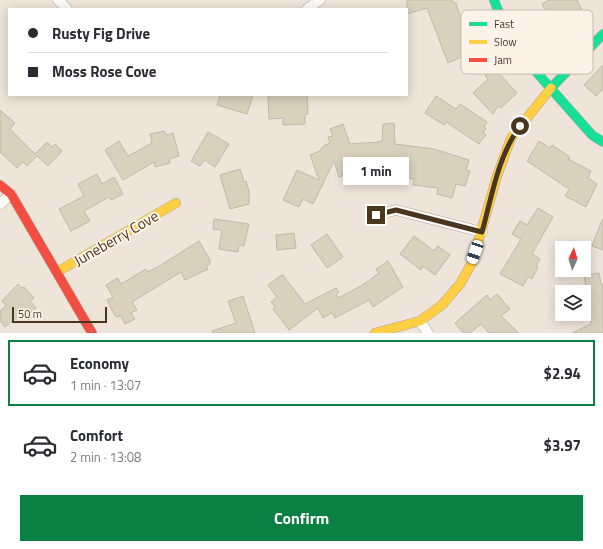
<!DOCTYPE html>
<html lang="en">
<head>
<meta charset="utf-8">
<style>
  :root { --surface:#fff; --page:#f2f2f3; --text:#2b2b33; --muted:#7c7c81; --line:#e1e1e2; --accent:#0b8043 }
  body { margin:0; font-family:"Titillium Web",sans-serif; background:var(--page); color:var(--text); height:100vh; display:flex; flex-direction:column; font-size:15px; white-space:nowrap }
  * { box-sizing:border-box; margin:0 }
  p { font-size:13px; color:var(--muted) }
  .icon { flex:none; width:22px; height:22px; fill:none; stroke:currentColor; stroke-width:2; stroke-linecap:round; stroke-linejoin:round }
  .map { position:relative; height:333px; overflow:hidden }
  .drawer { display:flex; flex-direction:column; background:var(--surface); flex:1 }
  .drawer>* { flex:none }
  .banner { position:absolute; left:8px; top:8px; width:400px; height:88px; border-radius:0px; box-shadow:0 2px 10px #0003; display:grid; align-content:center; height:88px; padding:0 20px; background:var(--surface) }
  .needle { width:26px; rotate:4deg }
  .controls { position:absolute; left:555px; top:241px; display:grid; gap:8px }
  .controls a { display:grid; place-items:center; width:36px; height:36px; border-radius:0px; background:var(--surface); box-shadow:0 2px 10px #0003; font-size:20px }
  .scale { position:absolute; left:12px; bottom:10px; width:95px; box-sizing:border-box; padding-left:4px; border:2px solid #4a361f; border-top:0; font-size:11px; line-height:14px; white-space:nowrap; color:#4a361f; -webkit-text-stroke:3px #fef3e9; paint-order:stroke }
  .end { position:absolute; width:18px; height:18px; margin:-9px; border:5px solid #4a361f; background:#fff; box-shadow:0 0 0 2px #fff }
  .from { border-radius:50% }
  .bubble { position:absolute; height:28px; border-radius:0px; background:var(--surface); box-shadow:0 2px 10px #0003; font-size:13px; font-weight:700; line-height:28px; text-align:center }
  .car { position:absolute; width:12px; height:24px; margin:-12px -6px; border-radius:5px; box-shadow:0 0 3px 1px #0007; background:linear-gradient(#fff 24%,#345 0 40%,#fff 0 76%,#345 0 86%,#fff 0) }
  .banner b { display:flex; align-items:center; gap:14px; height:38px; font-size:15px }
  .banner b+b { border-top:1px solid var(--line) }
  .banner i { width:10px; height:10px; background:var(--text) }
  ul { padding:7px 0 0; list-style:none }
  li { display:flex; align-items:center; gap:12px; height:66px; margin:0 8px 6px; padding:0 12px; border:2px solid transparent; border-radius:0px }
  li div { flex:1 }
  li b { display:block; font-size:15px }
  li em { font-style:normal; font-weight:700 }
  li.selected { border-color:var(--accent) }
  li>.icon { width:36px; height:36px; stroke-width:1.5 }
  .button { display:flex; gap:8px; margin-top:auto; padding:8px 20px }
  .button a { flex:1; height:46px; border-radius:0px; background:var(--accent); color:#fff; font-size:16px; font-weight:700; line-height:46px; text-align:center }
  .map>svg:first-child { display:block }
</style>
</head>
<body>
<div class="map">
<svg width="603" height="333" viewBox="0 0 603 333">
  <rect width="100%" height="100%" fill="#efe4d9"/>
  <path fill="#dad0be" stroke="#c2b9a7" d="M407,0H452L453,3H456L463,26L466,24L472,37L468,38L473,52L448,63L427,8L407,14Z
    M549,0H577L588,22L557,38L547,20L549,18L542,4Z
    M603,65V89L596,96L584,85Z
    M494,68L517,93L501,108L498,106L493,114L473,93L488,79L485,76Z
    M220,95H253L247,114L217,105Z
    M268,95H307L308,114H305V124L283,125V118L269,119Z
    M436,96L456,109L460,104L487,122L484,127L486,129L483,133L486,135L479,144L446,122L444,125L425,113Z
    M0,110L15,123L10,129L35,154L47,142L52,147L55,144L62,151L48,166L37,156L27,166L23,162L17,168L0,152Z
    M394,123L395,144L434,149L469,160L466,170L470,171L465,186L456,184L452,198L437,194L438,188L413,185L414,179L399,177L401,164L366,167L339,177L334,161L313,204L303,199L299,207L283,200L297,170L319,180L310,155L320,151L323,146L330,143L328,137L333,136L330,129L343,124L350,144L378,142L382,141L383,124Z
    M164,131L167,135L173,133L179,156L169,159L170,163L155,167L154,162L123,180L105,150L119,141L128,156L152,143L150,134Z
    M208,132L229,144L215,167L204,160L200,166L191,161Z
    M539,141L550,148L552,145L570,157L568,159L591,171L588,178L597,184L586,207L565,196L569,189L527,161Z
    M240,169L244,182L246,181L249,191V204L230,209L220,175Z
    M97,174L102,184L114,177L123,194L111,200L109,197L84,211L90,221L71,231L59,209L84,196L78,184Z
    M538,208L553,217L532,254L540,259L536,266L538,267L532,279L528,277L523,286L500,274L521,239L512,234L520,221L527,225Z
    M214,219L249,224L244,246L239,245L238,252L219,249L222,230L213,229Z
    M602,220H603V250L592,246Z
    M294,233L296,248L277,250L276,235Z
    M327,234L343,257L327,268L311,245Z
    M414,236L434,251L438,246L450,255L435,275L423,266L421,270L400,254Z
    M199,241L210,260V264L206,266L208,269L185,280L181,272L132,302L137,310L131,313L135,319L125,324L121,316L118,317L115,316L107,300L113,297L106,285L118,278L121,284L146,269L147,272L156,268Z
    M388,261L403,287L373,307L369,300L335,318L332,313L323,318L318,308L289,330L273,309L275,307L271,302L277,297L268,285L280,276L283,275L305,304L336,288L339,292L336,294L338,298L361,286L379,273L376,269Z
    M599,273L601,284H603V333H572L591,324L584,275Z
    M18,284L22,288L24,287L34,298L30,301L36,308L26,317L19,316L5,327L0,321V311L6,306L2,301Z
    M497,294L510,309L501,316L519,333H489L481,324L470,333H463L455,323L487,295L490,300Z
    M243,296L255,333H213L212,331L236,323L228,301Z"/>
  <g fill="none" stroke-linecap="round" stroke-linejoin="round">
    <g stroke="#b1a394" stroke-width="11">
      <path id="street" d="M58,0L67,9
        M307,9L320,0
        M0,204L11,194
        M376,215L396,210L482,232
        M420,321L428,333"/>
    </g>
    <g stroke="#b1a394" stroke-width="10">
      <path id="fast" d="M494,0L506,31L523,57L592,135L603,142
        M551,88L603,34"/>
    </g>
    <g stroke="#b1a394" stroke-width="10">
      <path id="slow" d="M57,272L176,203
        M375,333L420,321L442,305L460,284L472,263L497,176L511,138L551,88"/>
    </g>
    <g stroke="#b1a394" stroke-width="10">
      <path id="jam" d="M0,185L11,194L92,333"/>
    </g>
    <use href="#street" stroke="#fdfbf9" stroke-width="10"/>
    <use href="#fast" stroke="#16e098" stroke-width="9"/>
    <use href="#slow" stroke="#ffcf43" stroke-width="9"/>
    <use href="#jam" stroke="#f24e42" stroke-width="9"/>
  </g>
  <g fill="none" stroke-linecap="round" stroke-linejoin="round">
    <path stroke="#4a361f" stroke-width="5" d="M376,215L396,210L482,232C492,196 498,156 520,126"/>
  </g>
  <g text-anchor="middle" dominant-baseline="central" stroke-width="4" stroke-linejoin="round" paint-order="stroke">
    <g font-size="15" fill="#4a361f" stroke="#fef3e9">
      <text transform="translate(116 238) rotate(-30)">Juneberry Cove</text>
    </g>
  </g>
  <rect x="461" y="10" width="132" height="64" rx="6" fill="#fef3e9" stroke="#c8baac" stroke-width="1"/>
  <rect x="469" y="22" width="18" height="4" fill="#16e098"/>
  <rect x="469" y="40" width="18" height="4" fill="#ffcf43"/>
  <rect x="469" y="58" width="18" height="4" fill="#f24e42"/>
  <g font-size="11" fill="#4a361f">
    <text x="494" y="28">Fast</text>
    <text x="494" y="46">Slow</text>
    <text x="494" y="64">Jam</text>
  </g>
</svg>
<div class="controls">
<a><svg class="needle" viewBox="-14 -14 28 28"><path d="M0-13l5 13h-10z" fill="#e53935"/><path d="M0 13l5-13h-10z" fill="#7c7c81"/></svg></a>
<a><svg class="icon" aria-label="layers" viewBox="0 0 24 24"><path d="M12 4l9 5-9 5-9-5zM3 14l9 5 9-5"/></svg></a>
</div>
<div class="scale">50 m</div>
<i class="end from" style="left:520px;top:126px"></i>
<i class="end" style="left:376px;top:215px"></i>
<div class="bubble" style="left:343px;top:157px;width:66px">1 min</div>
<i class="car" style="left:475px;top:252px;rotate:199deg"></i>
<div class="banner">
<b><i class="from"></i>Rusty Fig Drive</b>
<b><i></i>Moss Rose Cove</b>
</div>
</div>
<section class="drawer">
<ul>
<li class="selected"><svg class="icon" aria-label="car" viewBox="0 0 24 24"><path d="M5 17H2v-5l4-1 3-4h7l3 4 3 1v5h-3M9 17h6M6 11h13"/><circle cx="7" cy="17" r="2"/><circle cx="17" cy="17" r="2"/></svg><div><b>Economy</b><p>1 min · 13:07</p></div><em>$2.94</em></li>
<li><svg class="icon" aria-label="car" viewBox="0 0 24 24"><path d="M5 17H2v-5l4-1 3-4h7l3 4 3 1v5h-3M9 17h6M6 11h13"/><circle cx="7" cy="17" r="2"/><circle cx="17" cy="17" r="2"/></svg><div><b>Comfort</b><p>2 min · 13:08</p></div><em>$3.97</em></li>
</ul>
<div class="button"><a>Confirm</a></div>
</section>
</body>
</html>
